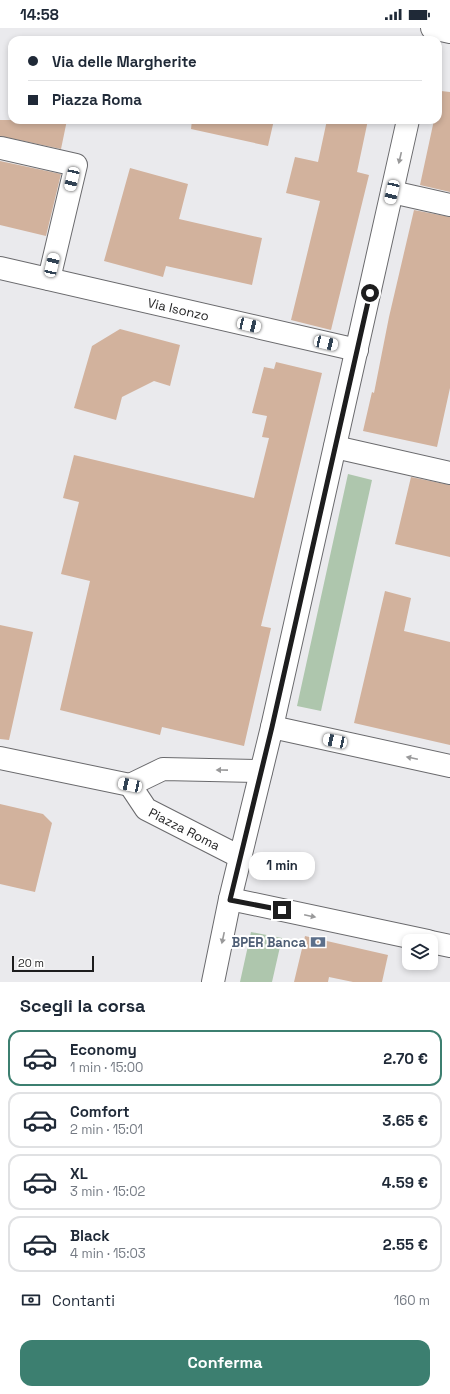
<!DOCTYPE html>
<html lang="it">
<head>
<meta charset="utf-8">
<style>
  :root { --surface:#fff; --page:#f6f6f7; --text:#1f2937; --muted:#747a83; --line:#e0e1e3; --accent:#3c7f70 }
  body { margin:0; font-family:"Space Grotesk",sans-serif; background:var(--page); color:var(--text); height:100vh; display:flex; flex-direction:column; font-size:15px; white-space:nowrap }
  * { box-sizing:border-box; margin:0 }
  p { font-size:13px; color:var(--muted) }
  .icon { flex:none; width:22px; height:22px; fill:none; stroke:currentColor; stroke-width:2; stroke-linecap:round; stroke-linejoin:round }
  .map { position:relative; height:954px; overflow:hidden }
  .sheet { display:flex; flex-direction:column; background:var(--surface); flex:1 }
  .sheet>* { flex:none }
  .hud { position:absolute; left:8px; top:8px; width:434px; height:88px; border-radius:12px; box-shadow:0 2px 6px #0003; display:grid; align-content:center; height:88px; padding:0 20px; background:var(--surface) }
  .controls { position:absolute; left:402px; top:906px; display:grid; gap:8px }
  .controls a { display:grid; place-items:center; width:36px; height:36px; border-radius:8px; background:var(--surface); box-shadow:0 2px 6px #0003; font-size:20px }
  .scale { position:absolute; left:12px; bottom:10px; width:82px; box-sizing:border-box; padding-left:4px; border:2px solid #1d1d1e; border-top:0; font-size:11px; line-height:14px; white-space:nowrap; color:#1d1d1e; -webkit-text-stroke:3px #fff; paint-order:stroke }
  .end { position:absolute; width:18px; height:18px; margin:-9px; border:5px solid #1d1d1e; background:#fff; box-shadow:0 0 0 2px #fff }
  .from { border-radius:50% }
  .bubble { position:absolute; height:28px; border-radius:12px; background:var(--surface); box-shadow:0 2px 6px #0003; font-size:13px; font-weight:700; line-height:28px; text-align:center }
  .car { position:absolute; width:12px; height:24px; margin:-12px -6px; border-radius:5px; box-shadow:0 0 3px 1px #0007; background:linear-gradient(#fff 24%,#345 0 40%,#fff 0 76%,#345 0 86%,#fff 0) }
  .hud b { display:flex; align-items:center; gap:14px; height:38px; font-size:15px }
  .hud b+b { border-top:1px solid var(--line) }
  .hud i { width:10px; height:10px; background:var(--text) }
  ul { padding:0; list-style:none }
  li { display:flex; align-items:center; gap:12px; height:56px; margin:0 8px 6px; padding:0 12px; border:2px solid var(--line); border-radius:12px }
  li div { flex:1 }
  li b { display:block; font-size:15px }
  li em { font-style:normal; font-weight:700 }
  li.current { border-color:var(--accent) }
  li>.icon { width:36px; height:36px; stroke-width:1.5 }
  h2 { padding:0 20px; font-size:18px; line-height:48px }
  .pay { display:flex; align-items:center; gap:10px; height:44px; padding:0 20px; font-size:15px }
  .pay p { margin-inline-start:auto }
  .cta { display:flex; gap:8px; margin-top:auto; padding:8px 20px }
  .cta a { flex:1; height:46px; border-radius:12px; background:var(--accent); color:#fff; font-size:16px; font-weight:700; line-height:46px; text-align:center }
  .status { display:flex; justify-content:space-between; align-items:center; height:28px; padding:0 20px; background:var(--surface); direction:ltr }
  .status svg { height:11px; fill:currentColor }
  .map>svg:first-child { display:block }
</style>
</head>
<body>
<div class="status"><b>14:58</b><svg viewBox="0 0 49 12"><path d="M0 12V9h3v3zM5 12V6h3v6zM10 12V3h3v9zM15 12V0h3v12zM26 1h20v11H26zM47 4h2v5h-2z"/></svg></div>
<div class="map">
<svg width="450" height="954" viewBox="0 0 450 954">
  <rect width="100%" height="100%" fill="#eaeaed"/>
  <path fill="#aec6ad" d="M348,446L372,452L321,683L297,678Z
    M251,904L282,910L272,954H240Z"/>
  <path fill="#d2b29d" d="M441,63L450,64V164L420,157L434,92H438V76Z
    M0,92H67L61,121L0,108Z
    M192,92H274L268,118L191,101Z
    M327,92H368L357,144L369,147L331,302L291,292L320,173L286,165L295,129L318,134Z
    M0,133L61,146L46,208L0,197Z
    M130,140L188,156L179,191L262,210L252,257L166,238L163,249L104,233Z
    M414,182L450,189V360L437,419L363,403L372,364L374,365L389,289Z
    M120,301L180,317L170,358L154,353L122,369L116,392L74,380L92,318Z
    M276,334L322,345L261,598L271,600L244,718L162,699L160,707L60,682L90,553L61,546L79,474L63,470L74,427L254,470L269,410L262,409L267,388L252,385L264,339L274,341Z
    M411,449L450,457V529L395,516Z
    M385,563L411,570L404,603L450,614V717L354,695Z
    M0,597L33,604L9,712L0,711Z
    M0,776L43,786L52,795L35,864L0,856Z
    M305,908L388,927L382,954H353L329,949L328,954H294Z"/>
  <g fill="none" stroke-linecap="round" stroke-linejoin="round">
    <g stroke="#6a6a6d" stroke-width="24">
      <g id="minor">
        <path d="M432,0L450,4"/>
        <path d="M1,120L76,137L49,251"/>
        <path d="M392,164L450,177"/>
        <path id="s1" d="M0,240L357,322"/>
        <path d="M335,419L450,445"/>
        <path d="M272,699L450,738"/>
        <path d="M0,730L130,757"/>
        <path d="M130,757L163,741L261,743"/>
        <path id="s2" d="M130,757L146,781L240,829"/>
        <path d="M230,871L428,913"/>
        <path d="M431,914L450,918"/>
        <path d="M213,954L230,871L272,699L408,92"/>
      </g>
    </g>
    <use href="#minor" stroke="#fff" stroke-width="22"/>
  </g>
  <defs><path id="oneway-solid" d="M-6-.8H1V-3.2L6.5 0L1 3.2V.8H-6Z"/></defs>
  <g fill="#99999a">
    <use href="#oneway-solid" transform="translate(400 130) rotate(103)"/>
    <use href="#oneway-solid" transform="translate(412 730) rotate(-168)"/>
    <use href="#oneway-solid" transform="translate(222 742) rotate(-179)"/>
    <use href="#oneway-solid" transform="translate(310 888) rotate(12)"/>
    <use href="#oneway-solid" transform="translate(223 910) rotate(102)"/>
  </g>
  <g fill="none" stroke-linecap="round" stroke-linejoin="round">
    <path stroke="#1d1d1e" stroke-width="5" d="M282,882L230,872L272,699L370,265"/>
  </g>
  <defs>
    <g id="bank-bare" transform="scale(1.2)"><path d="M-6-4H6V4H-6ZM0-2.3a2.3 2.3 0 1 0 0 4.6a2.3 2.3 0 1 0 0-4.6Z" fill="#5c6f8a" stroke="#fff" stroke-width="2.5" paint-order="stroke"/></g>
  </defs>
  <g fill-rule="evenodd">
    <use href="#bank-bare" x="318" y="914"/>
  </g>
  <g text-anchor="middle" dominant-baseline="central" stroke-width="4" stroke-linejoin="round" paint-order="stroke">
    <g font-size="13" fill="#1d1d1e" stroke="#fff">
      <text stroke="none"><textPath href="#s1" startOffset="183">Via Isonzo</textPath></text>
      <text stroke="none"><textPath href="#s2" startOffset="72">Piazza Roma</textPath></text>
    </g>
    <g font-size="13" font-weight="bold" fill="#4e5e75" stroke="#fff" text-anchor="end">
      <text x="306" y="914">BPER Banca</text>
    </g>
  </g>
</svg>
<div class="controls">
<a><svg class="icon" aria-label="layers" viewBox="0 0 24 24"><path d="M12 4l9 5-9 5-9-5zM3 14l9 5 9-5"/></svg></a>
</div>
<div class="scale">20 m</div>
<i class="end from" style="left:370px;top:265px"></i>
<i class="end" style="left:282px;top:882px"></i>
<div class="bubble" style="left:249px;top:824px;width:66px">1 min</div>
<i class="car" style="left:72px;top:151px;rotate:193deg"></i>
<i class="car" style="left:392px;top:164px;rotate:193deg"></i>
<i class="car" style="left:52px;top:237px;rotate:13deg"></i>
<i class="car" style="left:249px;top:297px;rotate:103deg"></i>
<i class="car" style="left:326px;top:315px;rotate:103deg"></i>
<i class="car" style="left:335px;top:713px;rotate:282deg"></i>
<i class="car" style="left:130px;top:757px;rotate:282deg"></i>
<div class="hud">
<b><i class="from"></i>Via delle Margherite</b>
<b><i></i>Piazza Roma</b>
</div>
</div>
<section class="sheet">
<h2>Scegli la corsa</h2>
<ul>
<li class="current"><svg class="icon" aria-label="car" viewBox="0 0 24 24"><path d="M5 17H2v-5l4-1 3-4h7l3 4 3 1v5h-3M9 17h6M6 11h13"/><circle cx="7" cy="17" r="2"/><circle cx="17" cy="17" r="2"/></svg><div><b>Economy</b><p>1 min · 15:00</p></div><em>2.70 €</em></li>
<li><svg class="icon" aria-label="car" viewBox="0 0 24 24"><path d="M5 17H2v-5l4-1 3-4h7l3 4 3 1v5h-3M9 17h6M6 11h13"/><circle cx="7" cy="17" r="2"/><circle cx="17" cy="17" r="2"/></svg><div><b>Comfort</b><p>2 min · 15:01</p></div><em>3.65 €</em></li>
<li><svg class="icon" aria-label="car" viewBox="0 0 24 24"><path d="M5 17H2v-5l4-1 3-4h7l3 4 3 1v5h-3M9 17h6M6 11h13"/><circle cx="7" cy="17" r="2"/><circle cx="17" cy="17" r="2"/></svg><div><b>XL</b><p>3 min · 15:02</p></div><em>4.59 €</em></li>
<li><svg class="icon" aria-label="car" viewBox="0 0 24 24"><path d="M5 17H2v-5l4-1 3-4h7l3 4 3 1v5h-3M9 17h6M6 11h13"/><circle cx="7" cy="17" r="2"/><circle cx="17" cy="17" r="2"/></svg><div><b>Black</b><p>4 min · 15:03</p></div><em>2.55 €</em></li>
</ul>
<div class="pay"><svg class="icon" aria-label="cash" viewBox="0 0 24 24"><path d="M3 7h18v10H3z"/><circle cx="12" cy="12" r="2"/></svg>Contanti<p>160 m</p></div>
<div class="cta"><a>Conferma</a></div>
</section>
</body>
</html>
